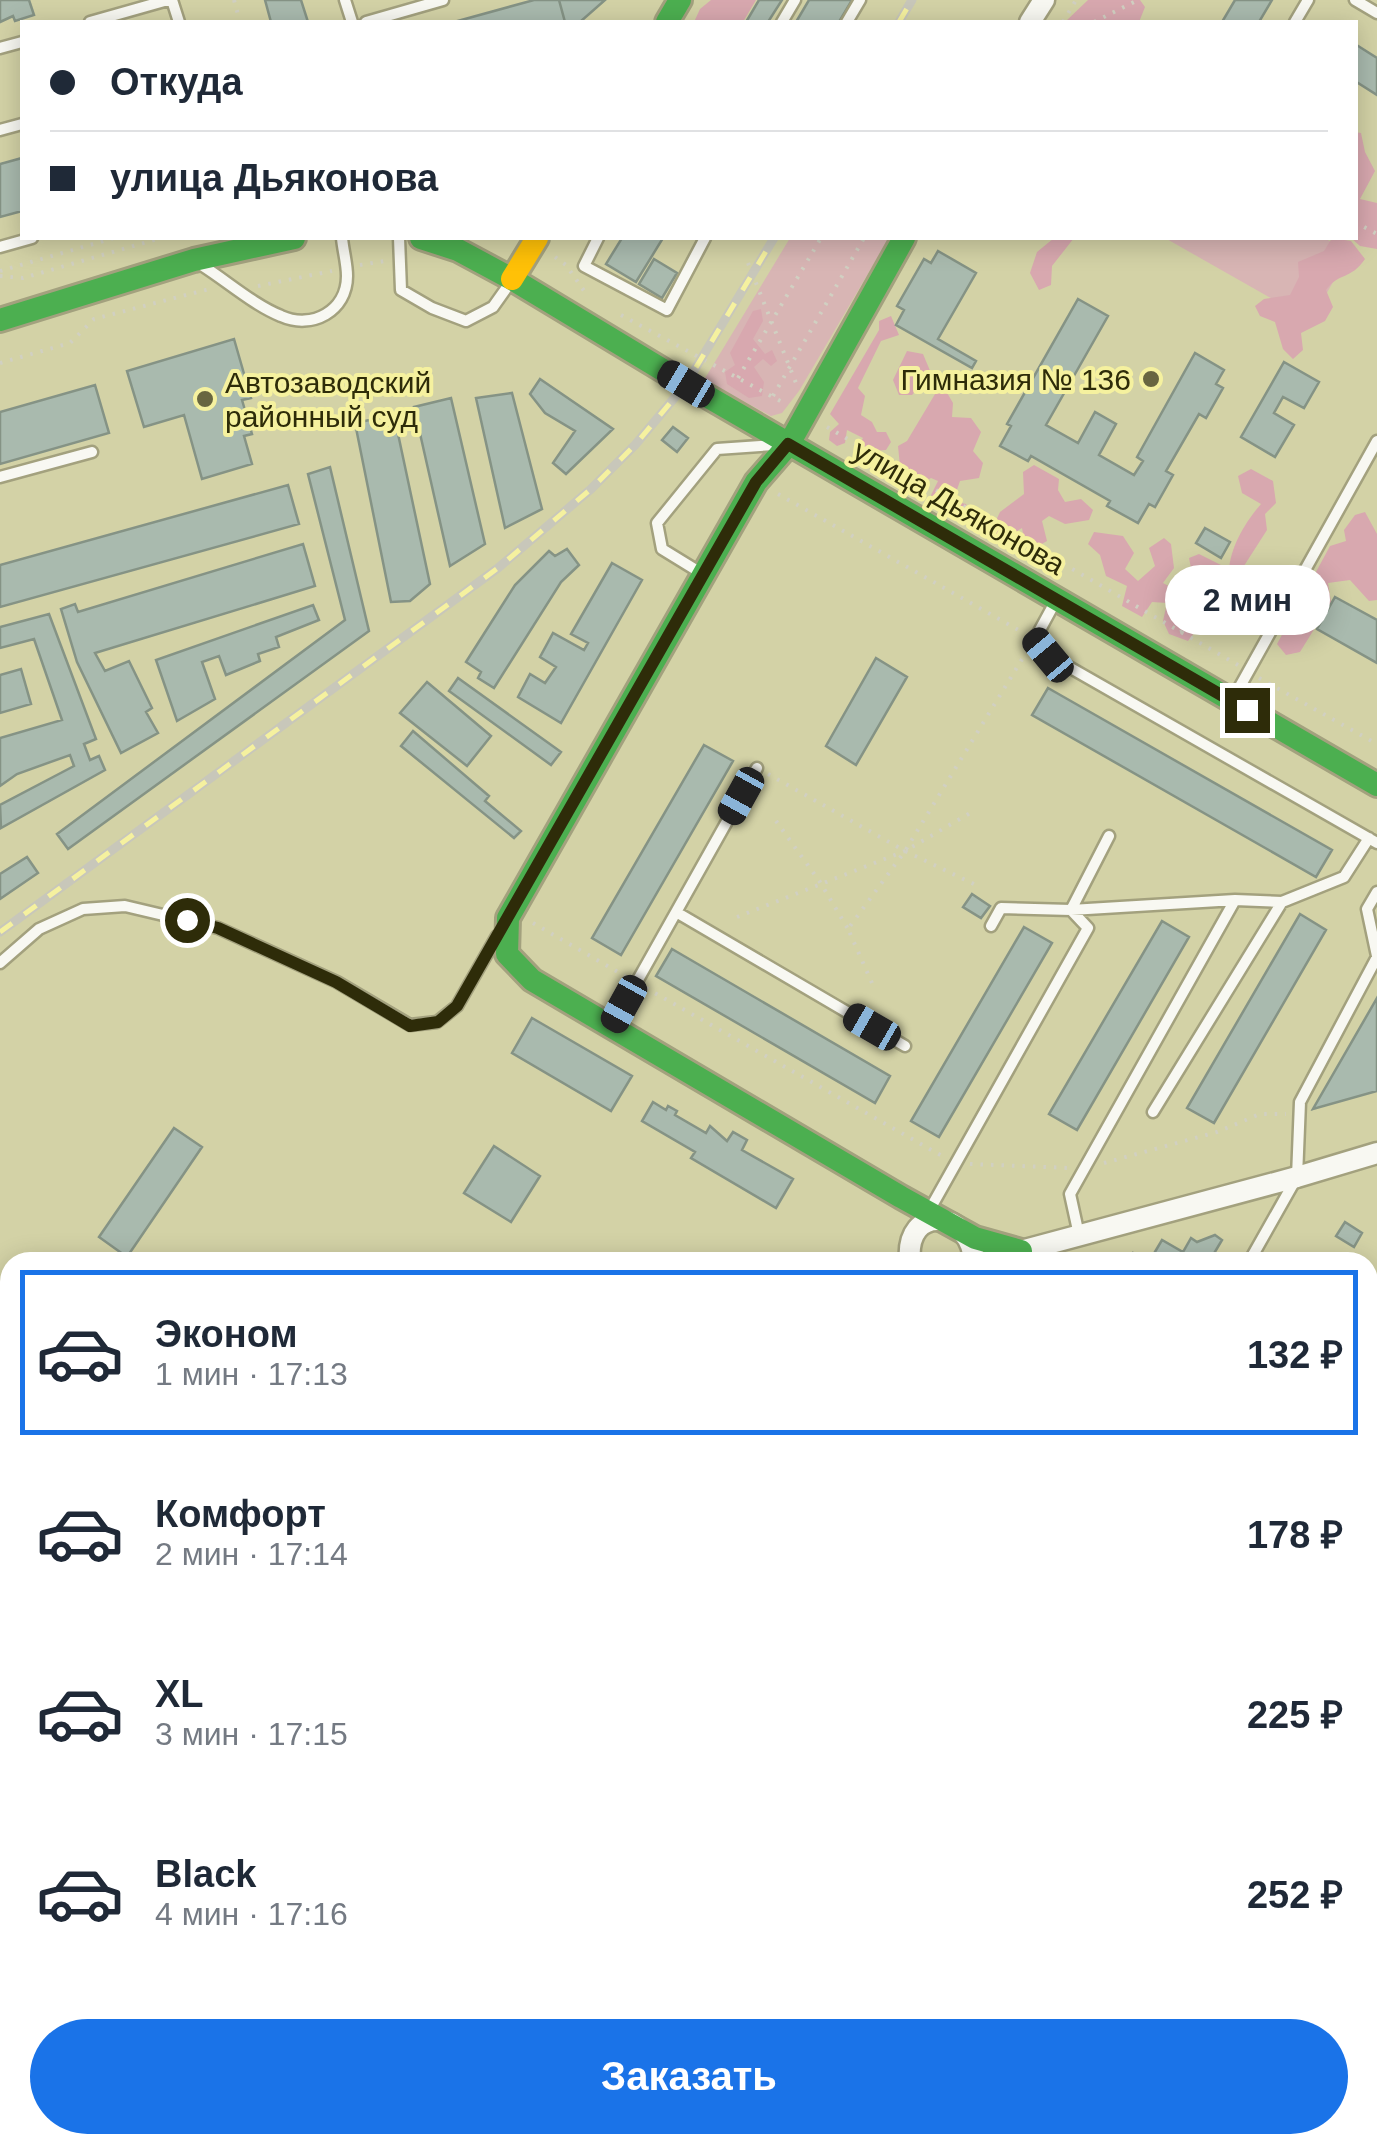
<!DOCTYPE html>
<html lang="ru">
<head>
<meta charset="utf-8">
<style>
  :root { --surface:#fff; --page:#f2f2f3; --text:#1f2937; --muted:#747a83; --line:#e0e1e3; --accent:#1a73e8 }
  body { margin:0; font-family:Helvetica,sans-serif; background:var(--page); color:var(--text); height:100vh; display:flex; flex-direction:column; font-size:38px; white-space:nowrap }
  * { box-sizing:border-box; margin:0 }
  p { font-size:32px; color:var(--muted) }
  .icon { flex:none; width:55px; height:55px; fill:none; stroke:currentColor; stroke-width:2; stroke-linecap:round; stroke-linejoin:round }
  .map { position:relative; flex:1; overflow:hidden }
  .details { position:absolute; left:0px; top:1252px; width:1378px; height:902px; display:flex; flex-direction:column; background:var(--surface); border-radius:30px 30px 0 0; box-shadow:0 5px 25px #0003 }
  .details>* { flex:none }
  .guide { position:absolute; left:20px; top:20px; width:1338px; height:220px; border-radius:0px; box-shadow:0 5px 25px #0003; display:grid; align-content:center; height:220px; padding:0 30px; background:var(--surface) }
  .end { position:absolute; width:45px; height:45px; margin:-22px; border:12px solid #2e2c09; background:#fff; box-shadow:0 0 0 5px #fff }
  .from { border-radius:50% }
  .bubble { position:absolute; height:70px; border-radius:35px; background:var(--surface); box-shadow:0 5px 25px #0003; font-size:32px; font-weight:700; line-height:70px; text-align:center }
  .car { position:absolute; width:30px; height:60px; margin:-30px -15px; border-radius:12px; box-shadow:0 0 8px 2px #0007; background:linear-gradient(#222 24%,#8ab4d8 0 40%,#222 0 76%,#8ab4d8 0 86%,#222 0) }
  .guide b { display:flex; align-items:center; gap:35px; height:95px; font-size:38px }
  .guide b+b { border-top:2px solid var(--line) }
  .guide i { width:25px; height:25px; background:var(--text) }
  ul { padding:18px 0 0; list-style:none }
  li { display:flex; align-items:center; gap:30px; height:165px; margin:0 20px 15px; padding:0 10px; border:5px solid transparent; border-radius:0px }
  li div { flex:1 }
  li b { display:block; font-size:38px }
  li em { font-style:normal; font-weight:700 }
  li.on { border-color:var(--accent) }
  li>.icon { width:90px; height:90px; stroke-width:1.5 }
  .primary-button { display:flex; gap:20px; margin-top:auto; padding:20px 30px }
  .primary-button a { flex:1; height:115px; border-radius:60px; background:var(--accent); color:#fff; font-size:40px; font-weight:700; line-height:115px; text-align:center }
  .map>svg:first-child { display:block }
</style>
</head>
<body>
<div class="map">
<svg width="1377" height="2153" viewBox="0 0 1377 2153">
  <rect width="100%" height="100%" fill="#d3d2a6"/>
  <path fill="#d8b5b4" d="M790,238H889L799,391L782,413L771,416L704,380Z
    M1165,238H1324L1350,252L1311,321Z"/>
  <path fill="#d8a8af" d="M711,0H756L743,22H694L700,9Z
    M1088,0H1140L1145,7L1139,22H1065Z
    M1355,132L1361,133L1365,152L1375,171L1360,199L1377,203V249L1360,246L1351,238H1355Z
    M1054,238H1074L1052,266L1051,285L1039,290L1030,273L1037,252Z
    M1332,238L1351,241L1365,259C1351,280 1339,272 1326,290L1333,307L1325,321L1301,333L1303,350L1293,359L1283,349L1275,322L1260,316L1255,306L1264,299L1290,295L1299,277L1298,262L1324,251Z
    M761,309L763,321L753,339L765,354L772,350L777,361L771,366L763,359L754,367L764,382L762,396L749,398L727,384L725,372L735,365L730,353L753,311Z
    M891,316L899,335L881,341L858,388L865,396L861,415L872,422L877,432H886L891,442L886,450L871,451L870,458L862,462L854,454L863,438L847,430L845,443L837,446L829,440L830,432L839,424L830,414L879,330V321Z
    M907,351L923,354L931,373L912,395H899L893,380Z
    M954,372L955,379L946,391L953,403L952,417L971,418L981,432L973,451L983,463L979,478L960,481L953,501L966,504L971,514L983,516L986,525L982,531L973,529L965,518L955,515L951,507L939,505L931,495L938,481L931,478L910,490L899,487L894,475L900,466L898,446L907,441L947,374Z
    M1034,465L1059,479L1058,490L1065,502L1081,499L1093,510L1089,520L1065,524L1049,516L1042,521L1047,541L1033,549L1024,539L1022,528L1004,539L991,531L1000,512L1024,494L1023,472Z
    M1251,469L1273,481L1276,503L1265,514L1267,530L1242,569L1229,571C1230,547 1246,521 1261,504L1242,493L1238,476Z
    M1365,512L1377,534V600L1369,601L1350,580L1328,583L1331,602L1300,652L1286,655L1277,644L1330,546L1346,541L1344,530L1355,515Z
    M1094,532L1123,536L1134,553L1125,569L1138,581L1155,566L1149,548L1164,538L1171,544L1174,568L1163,583L1176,590L1192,573L1189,558L1199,554L1221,565L1226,577L1198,612L1201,624L1188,641L1169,634L1163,621L1167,603L1152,602L1142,617L1122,606L1127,586L1106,576L1100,555L1088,544Z"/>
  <path fill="#a9baae" stroke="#859385" stroke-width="2.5" d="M0,0H29L34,15L15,21L13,16L0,22Z
    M265,0H301L308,22H271Z
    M534,0H559L565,22H454Z
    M559,0H605L580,22H565Z
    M759,0H782L768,22H746Z
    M809,0H852L839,22H796Z
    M1235,0H1272L1259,22H1222Z
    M1355,44L1377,58V95L1355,81Z
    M22,158V211L0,217V164Z
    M622,238H663L636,282L606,264Z
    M938,251L976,273L938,339L976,361L972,368L896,325L904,310L897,306L924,259L931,263Z
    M654,259L677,273L662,298L639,284Z
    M1078,299L1108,316L1046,425L1078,443L1095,412L1116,424L1099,455L1134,475L1143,461L1137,457L1195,353L1224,370L1216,384L1223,388L1206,418L1199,414L1166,471L1173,475L1155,507L1149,504L1138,523L1107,506L1110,501L1031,456L1028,461L1000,446L1011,426L1007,424Z
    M234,339L251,398L242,400L252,434L244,436L252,464L202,479L184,415L144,427L127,371Z
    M1284,362L1319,382L1304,408L1283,397L1274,413L1294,425L1275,457L1241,437Z
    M540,379L613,429L566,474L553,463L575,431L545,413L530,394Z
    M95,385L109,433L0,464V412Z
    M512,393L542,509L505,528L476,398Z
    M451,398L485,544L450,566L414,407Z
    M394,415L430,584L410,601L391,602L355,423Z
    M673,427L688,438L677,452L662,440Z
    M330,467L369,631L68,849L57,834L345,620L308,474Z
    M288,485L299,524L0,607V565Z
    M1205,528L1230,542L1221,558L1196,543Z
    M303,544L315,586L95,653L105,671L129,661L152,708L146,712L158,733L121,753L77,662L61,609L75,604L78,612Z
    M567,549L579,565L561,582L494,688L478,678L481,672L466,662L515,585L549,551L555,556Z
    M612,563L642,580L561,723L518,697L530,674L545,683L556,667L540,657L553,633L584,650L588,643L571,634Z
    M1335,597L1377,620V663L1317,629Z
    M313,605L319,620L276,637L279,647L258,654L260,661L226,675L219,656L202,662L215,699L177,721L156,660Z
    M49,614L96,739L84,744L90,760L99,756L105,770L1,828L0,805L74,766L70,755L17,774L0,786V738L62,720L34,639L0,648V627Z
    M876,658L907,677L856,765L826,746Z
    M21,669L31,704L0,713V675Z
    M458,678L561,752L551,765L449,691Z
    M427,682L491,736L467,766L400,713Z
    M1048,688L1332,850L1316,877L1032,715Z
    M413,731L489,796L485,801L521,831L514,838L401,746Z
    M704,745L733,761L621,955L592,938Z
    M27,857L38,873L0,899V874Z
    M972,894L990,906L981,918L963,907Z
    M1300,914L1326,930L1214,1123L1187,1108Z
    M1162,921L1189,937L1077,1130L1049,1114Z
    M1024,927L1052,943L939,1137L911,1121Z
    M672,949L890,1076L875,1103L656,976Z
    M1377,998V1091L1313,1109Z
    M532,1018L632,1076L611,1111L512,1053Z
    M653,1102L666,1110L668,1106L677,1111L675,1115L706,1133L710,1126L727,1141L733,1132L747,1140L742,1150L793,1179L776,1208L691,1158L695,1152L642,1121Z
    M174,1128L202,1147L127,1257L99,1237Z
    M494,1146L540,1176L511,1222L464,1193Z
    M1345,1222L1362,1233L1354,1247L1336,1236Z
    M1215,1235L1222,1240L1209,1262H1128L1133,1253L1149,1262L1162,1240L1183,1252L1191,1238L1197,1242Z
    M0,1429L10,1433V1538L0,1534Z
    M10,1566V1760L0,1761V1589Z
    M1376,1566L1377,1567V1623L1368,1618V1583Z
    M10,1778V1810L0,1813V1782Z
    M1368,1807L1377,1812V1910L1368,1905Z
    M2,1890L10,1903V1926L0,1932Z
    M1368,1905L1377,1910V1988L1368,1983Z
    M1368,1905L1377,1910V1988L1368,1983Z
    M60,2145H139L148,2150L151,2145H193L189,2151L192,2153H89L82,2149L80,2153H74Z
    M203,2145H232L238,2151L242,2145H281L277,2153H199Z
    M326,2145H358L353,2153H321Z
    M807,2145H843L839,2153H802Z
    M1020,2145H1084L1094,2150L1034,2153Z"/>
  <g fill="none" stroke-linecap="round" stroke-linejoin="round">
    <g stroke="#a3a17e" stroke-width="15">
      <path id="lane" d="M172,0L179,22
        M345,0L352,22
        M1355,0L1377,13
        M90,22L168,0
        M366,22L443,0
        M782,22L795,0
        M847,22L860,0
        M1295,22L1308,0
        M0,48L22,42
        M0,130L22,124
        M399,238L401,290L432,308L466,321L493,307L510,283
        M598,238L584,266L667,310L705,238
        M0,247L32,238
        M203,266C228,282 254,305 281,316C312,330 347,311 347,276C347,263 343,250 342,238
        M0,477L92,452
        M701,573L662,549L657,523L717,449L773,445
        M1054,604L1035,639L1048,655L1377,843
        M1233,699L1377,441
        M1377,892L1367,909L1377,956
        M676,912L905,1046
        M991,926L1001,908L1071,910L1235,900L1282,902L1344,877L1369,838
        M0,963L39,929L83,909L125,906L218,928L337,982L410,1025L437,1022L457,1006L497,936
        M612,1026L757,768
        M1153,1112L1282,902
        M929,1211L1088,928L1071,910L1109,836
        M1079,1235L1070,1194L1235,900
        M1249,1262L1297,1177L1300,1102L1377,957
        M1368,1348L1377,1354
        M1377,1439L1372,1448L1377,1451
        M1145,2145L1159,2153
        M865,2153L870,2145"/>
    </g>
    <g stroke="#a3a17e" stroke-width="25">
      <path id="street" d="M1030,22L1044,0
        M910,1262C904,1201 973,1211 974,1262
        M992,1262L1021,1251L1297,1177L1377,1153
        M659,2153L664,2145"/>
    </g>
    <g stroke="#a3a17e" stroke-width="28">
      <path id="fast" d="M667,22L680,0
        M421,238L458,250L512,279L686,384L1377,785
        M904,238L789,444L756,482L508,918L507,954L532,980L901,1197L975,1238L1021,1251
        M0,320L194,260L294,238"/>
    </g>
    <g stroke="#a3a17e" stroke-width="28">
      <path id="slow" d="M512,279L537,238"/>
    </g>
    <path stroke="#d1d0c2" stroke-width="4" stroke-dasharray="2.5 8" stroke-linecap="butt" d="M234,0L240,22
      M261,22H264
      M1063,22L1076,0
      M1094,22L1138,0
      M1355,222L1377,234
      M493,238H498
      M555,257L566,265L587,295
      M748,263L796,383
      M360,265L385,261
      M0,271L114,238
      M0,276L23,278L161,238
      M258,286L332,271
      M621,315L784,403
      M0,363L70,343L94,319L213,288
      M738,378L821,238
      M773,396L864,238
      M827,427L1238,665
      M778,494L1022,632
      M1180,632L1267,607
      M1259,678L1377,744
      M768,774L905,851L976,885
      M776,821L820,882L848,929
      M737,917L905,851L972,812
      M533,923L625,976
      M872,983L848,929L905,851L1027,651
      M646,988L942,1156
      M1104,1163L1217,1132L1260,1114H1286
      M970,1164L1070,1168
      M1368,1749L1377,1754
      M1112,2145L1126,2153
      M770,2153L775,2145"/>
    <use href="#lane" stroke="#f8f8f2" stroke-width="10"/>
    <use href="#street" stroke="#f8f8f2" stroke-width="20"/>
    <use href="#fast" stroke="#4caf50" stroke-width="22"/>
    <use href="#slow" stroke="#ffc107" stroke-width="22"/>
    <g stroke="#c8c7ba" stroke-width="9">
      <path id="rail" d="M899,22L912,0
        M0,932L498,568L591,489L635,445L686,384L774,238"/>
    </g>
    <use href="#rail" stroke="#f5f19f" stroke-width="5" stroke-dasharray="15" stroke-linecap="butt"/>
  </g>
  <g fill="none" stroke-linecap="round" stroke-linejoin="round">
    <path stroke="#2e2c09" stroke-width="12" d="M187,920L218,928L336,982L410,1026L438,1022L457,1006L756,482L788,444L1247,710"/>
  </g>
  <g fill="#686640" stroke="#f5f19f" stroke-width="4">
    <circle cx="1151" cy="379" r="10"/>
    <circle cx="205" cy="399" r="10"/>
  </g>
  <g text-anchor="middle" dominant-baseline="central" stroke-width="8" stroke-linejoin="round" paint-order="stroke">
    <g font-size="30" fill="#2e2c09" stroke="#f5f19f" text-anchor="end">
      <text x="1131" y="379">Гимназия № 136</text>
      <text x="225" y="382" text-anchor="start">Автозаводский<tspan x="225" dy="34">районный суд</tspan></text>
    </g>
    <g font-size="30" fill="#2e2c09" stroke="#f5f19f">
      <text transform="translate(959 507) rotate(30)">улица Дьяконова</text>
    </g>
  </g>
</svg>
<i class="end from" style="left:187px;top:920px"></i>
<i class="end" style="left:1247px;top:710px"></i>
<div class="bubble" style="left:1165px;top:565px;width:165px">2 мин</div>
<i class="car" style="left:686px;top:384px;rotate:301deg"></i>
<i class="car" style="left:1048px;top:655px;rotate:320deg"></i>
<i class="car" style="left:741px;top:796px;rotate:209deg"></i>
<i class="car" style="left:624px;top:1004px;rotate:209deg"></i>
<i class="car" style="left:872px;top:1027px;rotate:300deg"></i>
<div class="guide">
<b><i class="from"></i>Откуда</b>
<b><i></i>улица Дьяконова</b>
</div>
<section class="details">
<ul>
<li class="on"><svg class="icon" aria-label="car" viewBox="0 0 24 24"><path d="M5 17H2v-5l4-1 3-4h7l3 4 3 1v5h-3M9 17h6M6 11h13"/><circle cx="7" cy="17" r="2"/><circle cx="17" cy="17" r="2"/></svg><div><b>Эконом</b><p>1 мин · 17:13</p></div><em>132 ₽</em></li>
<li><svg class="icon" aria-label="car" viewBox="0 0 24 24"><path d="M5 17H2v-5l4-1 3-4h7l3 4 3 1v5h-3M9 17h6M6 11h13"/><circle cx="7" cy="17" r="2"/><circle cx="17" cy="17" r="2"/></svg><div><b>Комфорт</b><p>2 мин · 17:14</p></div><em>178 ₽</em></li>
<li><svg class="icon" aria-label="car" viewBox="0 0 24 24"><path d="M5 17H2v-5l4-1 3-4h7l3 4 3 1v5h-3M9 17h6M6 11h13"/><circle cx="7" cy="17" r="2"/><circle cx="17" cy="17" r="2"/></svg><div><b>XL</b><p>3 мин · 17:15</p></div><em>225 ₽</em></li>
<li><svg class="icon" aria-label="car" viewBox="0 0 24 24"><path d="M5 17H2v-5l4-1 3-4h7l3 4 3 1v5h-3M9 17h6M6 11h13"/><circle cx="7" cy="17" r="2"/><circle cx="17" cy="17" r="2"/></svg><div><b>Black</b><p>4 мин · 17:16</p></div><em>252 ₽</em></li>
</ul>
<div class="primary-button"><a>Заказать</a></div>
</section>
</div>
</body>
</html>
